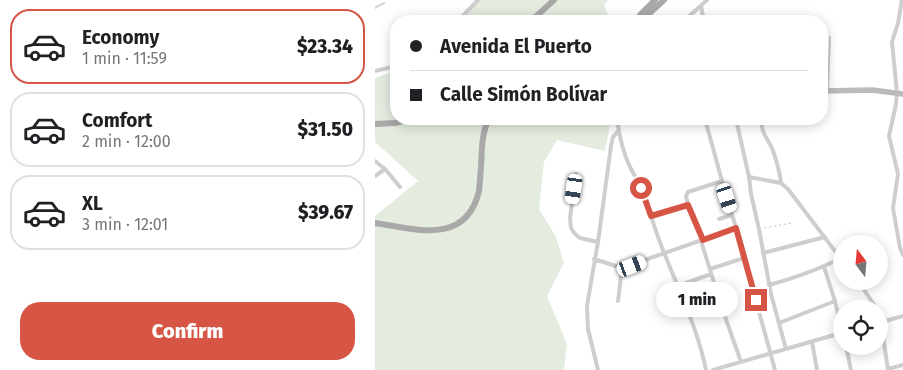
<!DOCTYPE html>
<html lang="en">
<head>
<meta charset="utf-8">
<style>
  :root { --surface:#fff; --page:#f6f6f6; --text:#202124; --muted:#757577; --line:#e0e0e0; --accent:#d65545 }
  body { margin:0; font-family:"Fira Sans",sans-serif; background:var(--page); color:var(--text); height:100vh; display:flex; flex-direction:column; font-size:19px; white-space:nowrap }
  * { box-sizing:border-box; margin:0 }
  p { font-size:16px; color:var(--muted) }
  .icon { flex:none; width:28px; height:28px; fill:none; stroke:currentColor; stroke-width:2; stroke-linecap:round; stroke-linejoin:round }
  .map { position:relative; flex:1; overflow:hidden }
  .side { display:flex; flex-direction:column; background:var(--surface); width:375px }
  .side>* { flex:none }
  .guide { position:absolute; left:15px; top:15px; width:438px; height:110px; border-radius:20px; box-shadow:0 2px 12px #0003; display:grid; align-content:center; height:110px; padding:0 20px; background:var(--surface) }
  .needle { width:32px; rotate:344deg }
  .tools { position:absolute; left:458px; top:235px; display:grid; gap:10px }
  .tools a { display:grid; place-items:center; width:55px; height:55px; border-radius:50%; background:var(--surface); box-shadow:0 2px 12px #0003; font-size:25px }
  .end { position:absolute; width:22px; height:22px; margin:-11px; border:6px solid #d65545; background:#fff; box-shadow:0 0 0 2px #fff }
  .from { border-radius:50% }
  .bubble { position:absolute; height:35px; border-radius:18px; background:var(--surface); box-shadow:0 2px 12px #0003; font-size:16px; font-weight:800; line-height:35px; text-align:center }
  .car { position:absolute; width:15px; height:30px; margin:-15px -8px; border-radius:6px; box-shadow:0 0 4px 1px #0007; background:linear-gradient(#fff 24%,#345 0 40%,#fff 0 76%,#345 0 86%,#fff 0) }
  .guide b { display:flex; align-items:center; gap:18px; height:48px; font-size:19px }
  .guide b+b { border-top:1px solid var(--line) }
  .guide i { width:12px; height:12px; background:var(--text) }
  ul { padding:9px 0 0; list-style:none }
  li { display:flex; align-items:center; gap:15px; height:75px; margin:0 10px 8px; padding:0 10px; border:2px solid var(--line); border-radius:20px }
  li div { flex:1 }
  li b { display:block; font-size:19px }
  li em { font-style:normal; font-weight:800 }
  li.on { border-color:var(--accent) }
  li>.icon { width:45px; height:45px; stroke-width:1.5 }
  .primary-button { display:flex; gap:10px; margin-top:auto; padding:10px 20px }
  .primary-button a { flex:1; height:58px; border-radius:20px; background:var(--accent); color:#fff; font-size:20px; font-weight:800; line-height:58px; text-align:center }
  main { display:flex; flex:1; min-height:0 }
  .map>svg:first-child { display:block }
</style>
</head>
<body>
<main>
<section class="side">
<ul>
<li class="on"><svg class="icon" aria-label="car" viewBox="0 0 24 24"><path d="M5 17H2v-5l4-1 3-4h7l3 4 3 1v5h-3M9 17h6M6 11h13"/><circle cx="7" cy="17" r="2"/><circle cx="17" cy="17" r="2"/></svg><div><b>Economy</b><p>1 min · 11:59</p></div><em>$23.34</em></li>
<li><svg class="icon" aria-label="car" viewBox="0 0 24 24"><path d="M5 17H2v-5l4-1 3-4h7l3 4 3 1v5h-3M9 17h6M6 11h13"/><circle cx="7" cy="17" r="2"/><circle cx="17" cy="17" r="2"/></svg><div><b>Comfort</b><p>2 min · 12:00</p></div><em>$31.50</em></li>
<li><svg class="icon" aria-label="car" viewBox="0 0 24 24"><path d="M5 17H2v-5l4-1 3-4h7l3 4 3 1v5h-3M9 17h6M6 11h13"/><circle cx="7" cy="17" r="2"/><circle cx="17" cy="17" r="2"/></svg><div><b>XL</b><p>3 min · 12:01</p></div><em>$39.67</em></li>
</ul>
<div class="primary-button"><a>Confirm</a></div>
</section>
<div class="map">
<svg width="528" height="370" viewBox="0 0 528 370">
  <rect width="100%" height="100%" fill="#fff"/>
  <path fill="#e4ece0" d="M105,0H233L229,5L236,21H86Z
    M21,71V119H189V120L235,125L230,151L182,140L169,162L164,209L181,237L189,263L172,296L192,344L189,370H0V216L43,181L0,142V78Z"/>
  <g fill="none" stroke-linecap="round" stroke-linejoin="round">
    <path stroke="#cbcbcb" stroke-width="1" stroke-dasharray="2.5 2.5" stroke-linecap="butt" d="M389,228L417,223"/>
    <path stroke="#cecece" stroke-width="2" d="M0,8L9,3
      M453,89L455,37"/>
    <path stroke="#cecece" stroke-width="4" d="M527,0L523,23L517,42L522,93L521,104L514,136L523,174L518,208L525,248L528,255
      M326,6L329,21
      M83,21L103,0
      M309,21L332,0
      M0,71L21,66
      M242,119C244,135 248,152 255,167C259,175 264,182 267,190C275,212 281,234 290,255C305,293 323,330 331,370
      M330,119L347,181L361,228L400,370
      M361,119L374,177L376,194L384,229L396,294L411,349
      M387,119C385,131 392,138 397,148C401,159 405,171 406,183
      M0,161L10,169L25,187
      M201,174L195,218L196,228L200,234L205,238L223,242
      M0,176L10,169
      M374,177L406,183L413,189L466,259
      M276,217L313,205
      M344,219L357,215
      M328,240L313,205L311,196L313,192L347,181
      M326,241L347,308L366,362
      M388,253L450,237
      M219,259L247,268L361,228
      M449,267L460,301L466,327
      M335,269L369,258
      M483,281L502,309
      M394,285C419,278 443,270 466,258
      M303,286L336,274
      M243,301L247,268
      M504,311L511,321
      M506,322L513,370
      M404,323L460,301
      M504,323L528,316
      M437,342L442,370
      M471,346L476,370
      M472,352L491,346
      M513,369L528,365
      M223,370L213,329L212,306L223,242L236,146L238,137L244,130
      M338,370L466,333"/>
    <path stroke="#bbb" stroke-width="5.5" d="M446,91L497,90L528,94"/>
    <path stroke="#a9a9a9" stroke-width="6" d="M156,21L179,0
      M262,21L265,15L280,0
      M266,21L289,0
      M0,124L20,123L35,119
      M0,223C40,229 91,246 104,191C105,184 105,176 106,168C107,151 106,134 114,119"/>
  </g>
  <g fill="none" stroke-linecap="round" stroke-linejoin="round">
    <path stroke="#d65545" stroke-width="6" d="M266,188L276,216L313,205L328,240L361,228L381,300"/>
  </g>
</svg>
<div class="tools">
<a><svg class="needle" viewBox="-14 -14 28 28"><path d="M0-13l5 13h-10z" fill="#e53935"/><path d="M0 13l5-13h-10z" fill="#757577"/></svg></a>
<a><svg class="icon" aria-label="locate" viewBox="0 0 24 24"><circle cx="12" cy="12" r="6"/><path d="M12 2v4M12 18v4M2 12h4M18 12h4"/></svg></a>
</div>
<i class="end from" style="left:266px;top:188px"></i>
<i class="end" style="left:381px;top:300px"></i>
<div class="bubble" style="left:281px;top:282px;width:82px">1 min</div>
<i class="car" style="left:199px;top:189px;rotate:188deg"></i>
<i class="car" style="left:352px;top:198px;rotate:162deg"></i>
<i class="car" style="left:257px;top:266px;rotate:69deg"></i>
<div class="guide">
<b><i class="from"></i>Avenida El Puerto</b>
<b><i></i>Calle Simón Bolívar</b>
</div>
</div>
</main>
</body>
</html>
